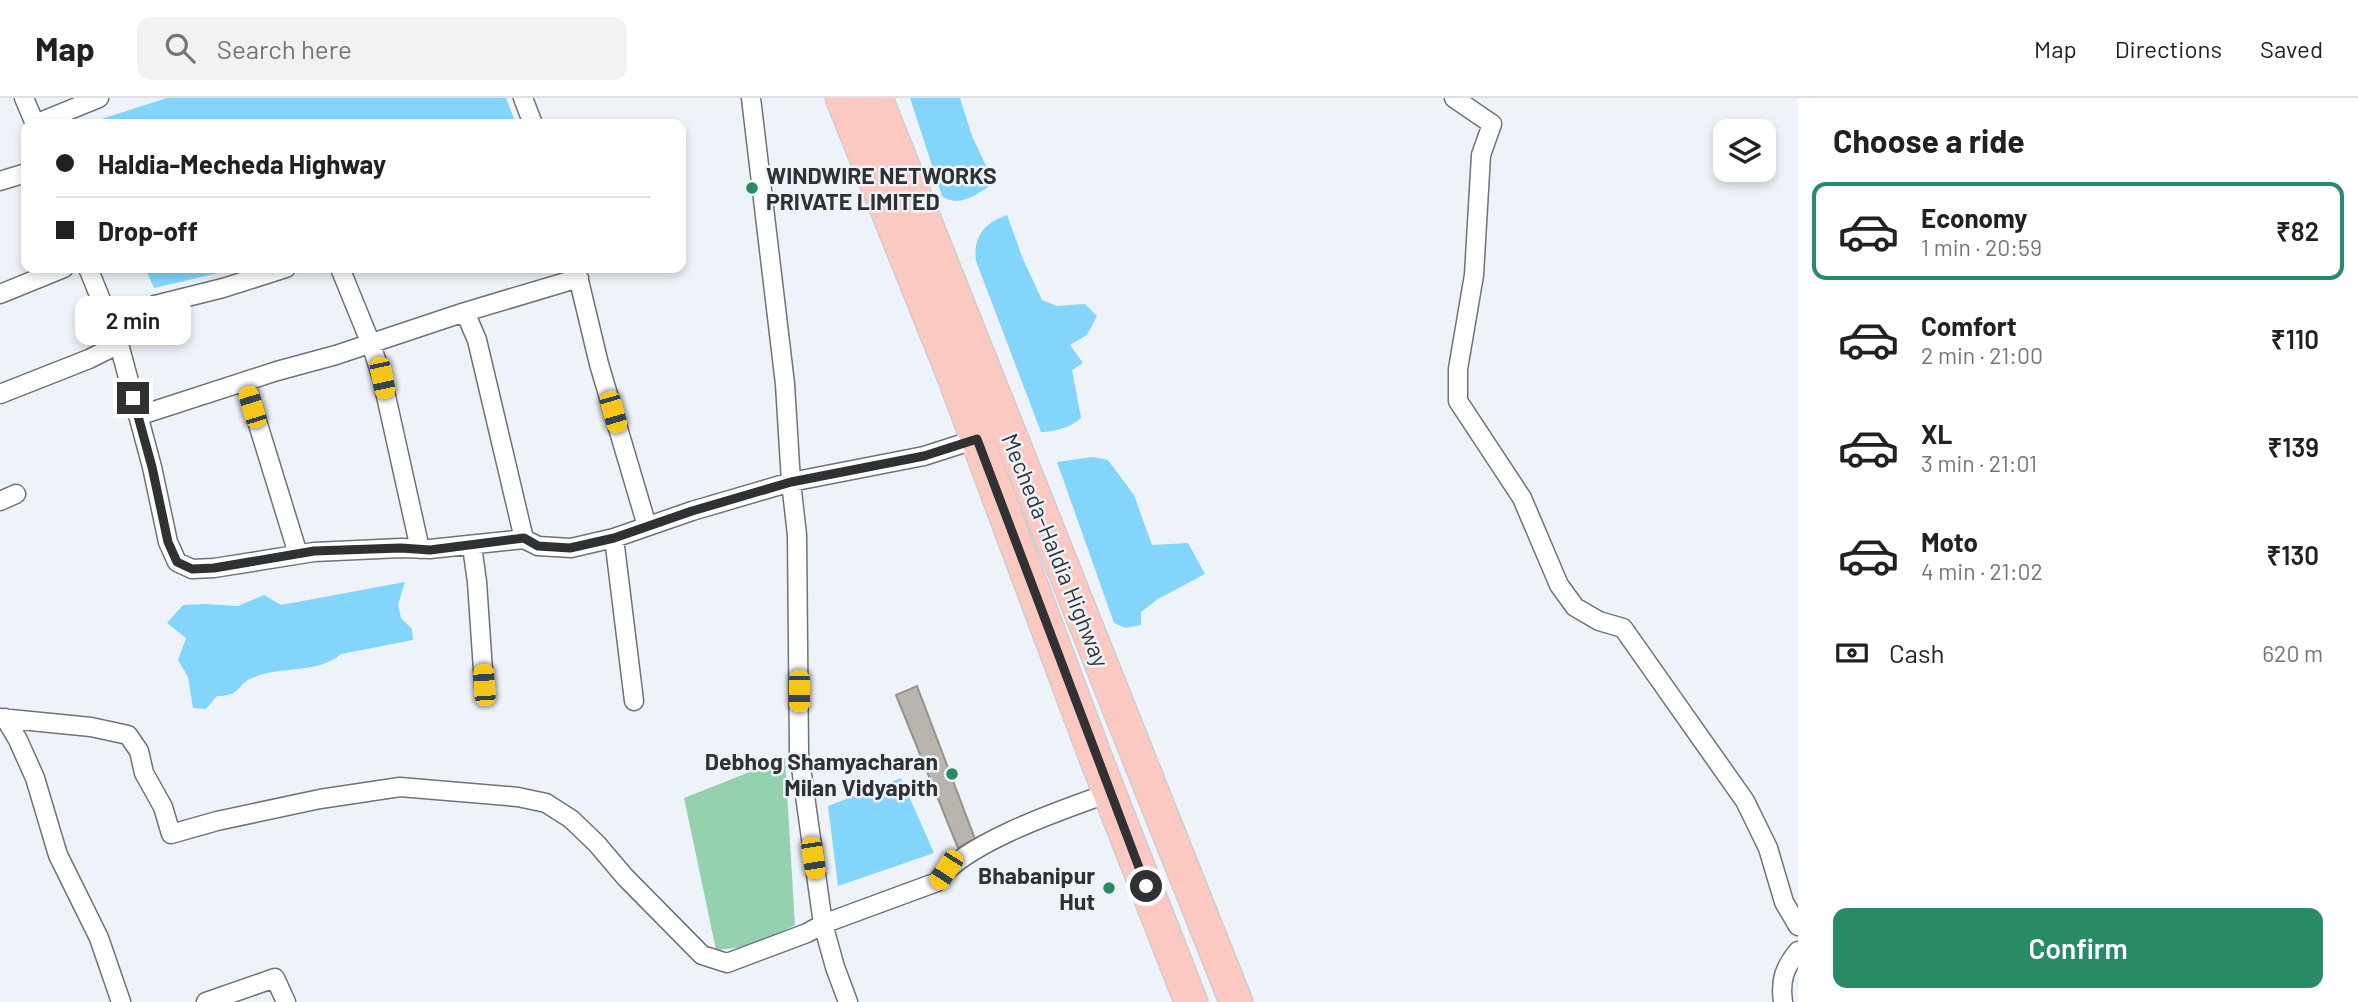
<!DOCTYPE html>
<html lang="en">
<head>
<meta charset="utf-8">
<style>
  :root { --surface:#fff; --page:#f2f2f2; --text:#202124; --muted:#757577; --line:#e0e0e0; --accent:#288b65 }
  body { margin:0; font-family:Barlow,sans-serif; background:var(--page); color:var(--text); height:100vh; display:flex; flex-direction:column; font-size:26px; white-space:nowrap }
  * { box-sizing:border-box; margin:0 }
  p { font-size:23px; color:var(--muted) }
  .icon { flex:none; width:38px; height:38px; fill:none; stroke:currentColor; stroke-width:2; stroke-linecap:round; stroke-linejoin:round }
  .map { position:relative; flex:1; overflow:hidden }
  .panel { display:flex; flex-direction:column; background:var(--surface); width:560px }
  .panel>* { flex:none }
  .guide { position:absolute; left:21px; top:21px; width:665px; height:154px; border-radius:14px; box-shadow:0 4px 10px #0003; display:grid; align-content:center; height:154px; padding:0 35px; background:var(--surface) }
  .fabs { position:absolute; left:1713px; top:21px; display:grid; gap:14px }
  .fabs a { display:grid; place-items:center; width:63px; height:63px; border-radius:14px; background:var(--surface); box-shadow:0 4px 10px #0003; font-size:35px }
  .end { position:absolute; width:32px; height:32px; margin:-16px; border:9px solid #2f3133; background:#fff; box-shadow:0 0 0 4px #fff }
  .from { border-radius:50% }
  .bubble { position:absolute; height:49px; border-radius:14px; background:var(--surface); box-shadow:0 4px 10px #0003; font-size:23px; font-weight:600; line-height:49px; text-align:center }
  .car { position:absolute; width:21px; height:42px; margin:-21px -10px; border-radius:9px; box-shadow:0 0 5px 2px #0007; background:linear-gradient(#f5c518 24%,#345 0 40%,#f5c518 0 76%,#345 0 86%,#f5c518 0) }
  .guide b { display:flex; align-items:center; gap:24px; height:66px; font-size:26px }
  .guide b+b { border-top:2px solid var(--line) }
  .guide i { width:18px; height:18px; background:var(--text) }
  ul { padding:0; list-style:none }
  li { display:flex; align-items:center; gap:21px; height:98px; margin:0 14px 10px; padding:0 21px; border:4px solid transparent; border-radius:14px }
  li div { flex:1 }
  li b { display:block; font-size:26px }
  li em { font-style:normal; font-weight:600 }
  li.on { border-color:var(--accent) }
  li>.icon { width:63px; height:63px; stroke-width:1.5 }
  h2 { padding:0 35px; font-size:32px; line-height:84px }
  .pay { display:flex; align-items:center; gap:18px; height:77px; padding:0 35px; font-size:26px }
  .pay p { margin-inline-start:auto }
  .button { display:flex; gap:14px; margin-top:auto; padding:14px 35px }
  .button a { flex:1; height:80px; border-radius:14px; background:var(--accent); color:#fff; font-size:28px; font-weight:600; line-height:80px; text-align:center }
  header { display:flex; align-items:center; gap:42px; box-sizing:border-box; height:98px; padding:0 35px; background:var(--surface); border-bottom:2px solid var(--line) }
  header strong { font-size:33px }
  nav { display:flex; gap:38px; margin-inline-start:auto; font-size:24px }
  .search { width:490px; height:63px; background:var(--page); display:flex; align-items:center; gap:18px; box-sizing:border-box; padding:0 24px; border-radius:14px; color:var(--muted); font-size:26px }
  main { display:flex; flex:1; min-height:0 }
  .map>svg:first-child { display:block }
</style>
</head>
<body>
<header>
<strong>Map</strong>
<div class="search"><svg class="icon" aria-label="search" viewBox="0 0 24 24"><circle cx="10" cy="10" r="6"/><path d="M15 15l6 6"/></svg>Search here</div>
<nav><a>Map</a><a>Directions</a><a>Saved</a></nav>
</header>
<main>
<div class="map">
<svg width="1798" height="904" viewBox="0 0 1798 904">
  <rect width="100%" height="100%" fill="#eef3f9"/>
  <path fill="#94d1ae" d="M785,660L795,827L753,848L716,852L684,700Z"/>
  <path fill="#84d5fc" d="M167,0H506L516,26H95V23Z
    M910,0H960L972,38L994,85C979,95 959,111 942,98Z
    M1007,117L1023,161L1042,202L1057,208L1085,206L1097,218L1087,237L1070,247L1083,265L1072,272L1081,320C1072,329 1054,334 1041,334L976,163C973,139 984,125 1007,117Z
    M145,170H240L154,190Z
    M1093,359L1108,362L1134,397L1152,447L1188,445L1205,476L1158,501L1141,514V527L1126,530L1114,525L1057,364Z
    M405,484L398,507L401,520L412,531L413,542L341,556C317,577 278,567 250,581C236,588 241,598 217,598L206,611L193,610L188,579L178,562L186,540L167,525L183,507L205,506L238,508L264,497L281,507Z
    M901,680L934,755L838,788L828,708Z"/>
  <path fill="#bab4af" stroke="#97918c" stroke-width="2" d="M917,588L975,741L958,750L896,597Z"/>
  <g fill="none" stroke-linecap="round" stroke-linejoin="round">
    <g stroke="#6e7378" stroke-width="21">
      <path id="street" d="M24,0L35,26
        M523,0L533,26
        M1454,0L1492,26L1481,57L1474,177L1458,271V303L1522,400L1559,487L1575,509L1599,523L1623,530L1745,703L1768,750L1784,804L1798,828
        M35,26L99,0
        M0,83L26,75
        M88,170L119,246L152,369L168,444L177,464L192,471L214,470L314,454L401,450L430,451L524,441L538,448L571,450L614,440L692,413L791,384L785,286L751,0
        M340,170L371,246L382,280L420,451
        M576,170L599,266L647,428
        M0,196L64,170
        M465,214L579,180
        M113,232L155,207L223,190L286,170
        M245,284L298,456
        M0,296L89,261L119,246
        M138,318L277,273L336,257L465,214L477,242L524,441
        M0,403L16,396
        M614,440L634,603
        M472,448L477,484L484,587
        M0,620L91,629L128,637L139,653L144,675L163,709L171,736L217,723L320,701L400,689L518,699L546,705L571,721L597,746L625,779L702,857L727,865L807,835L823,826L937,784C963,745 1064,711 1109,695
        M5,620L18,642L35,680L58,757L99,840L121,904
        M206,904L275,880L286,904
        M848,904L835,869L823,826L799,655L797,437L791,384L924,358L977,341
        M1783,904C1780,883 1784,870 1798,853"/>
    </g>
    <g stroke="#cdcece" stroke-width="35">
      <path id="highway" d="M842,0L952,274L1095,658L1191,904
        M876,0L1236,904"/>
    </g>
    <use href="#street" stroke="#fff" stroke-width="18"/>
    <use href="#highway" stroke="#fcc9c2" stroke-width="32"/>
  </g>
  <g fill="none" stroke-linecap="round" stroke-linejoin="round">
    <path stroke="#2f3133" stroke-width="9" d="M133,300L152,369L168,444L177,464L192,471L214,470L314,453L401,450L430,452L524,440L538,448L570,450L614,440L692,413L791,384L924,358L977,341L1146,788"/>
  </g>
  <g fill="#288b65" stroke="#eef3f9" stroke-width="2.5">
    <circle cx="752" cy="90" r="7"/>
    <circle cx="952" cy="676" r="7"/>
    <circle cx="1109" cy="790" r="7"/>
  </g>
  <g text-anchor="middle" dominant-baseline="central" stroke-width="5" stroke-linejoin="round" paint-order="stroke">
    <g font-size="23" font-weight="bold" fill="#2f3133" stroke="#eef3f9" text-anchor="end">
      <text x="766" y="77" text-anchor="start">WINDWIRE NETWORKS<tspan x="766" dy="26">PRIVATE LIMITED</tspan></text>
      <text x="938" y="663">Debhog Shamyacharan<tspan x="938" dy="26">Milan Vidyapith</tspan></text>
      <text x="1095" y="777">Bhabanipur<tspan x="1095" dy="26">Hut</tspan></text>
    </g>
    <g font-size="23" fill="#2f3133" stroke="#eef3f9">
      <text transform="translate(1056 452) rotate(68)">Mecheda-Haldia Highway</text>
    </g>
  </g>
</svg>
<div class="fabs">
<a><svg class="icon" aria-label="layers" viewBox="0 0 24 24"><path d="M12 4l9 5-9 5-9-5zM3 14l9 5 9-5"/></svg></a>
</div>
<i class="end from" style="left:1146px;top:788px"></i>
<i class="end" style="left:133px;top:300px"></i>
<div class="bubble" style="left:75px;top:198px;width:116px">2 min</div>
<i class="car" style="left:382px;top:280px;rotate:168deg"></i>
<i class="car" style="left:252px;top:309px;rotate:343deg"></i>
<i class="car" style="left:613px;top:314px;rotate:164deg"></i>
<i class="car" style="left:484px;top:587px;rotate:356deg"></i>
<i class="car" style="left:799px;top:593px;rotate:180deg"></i>
<i class="car" style="left:813px;top:760px;rotate:171deg"></i>
<i class="car" style="left:946px;top:772px;rotate:213deg"></i>
<div class="guide">
<b><i class="from"></i>Haldia-Mecheda Highway</b>
<b><i></i>Drop-off</b>
</div>
</div>
<section class="panel">
<h2>Choose a ride</h2>
<ul>
<li class="on"><svg class="icon" aria-label="car" viewBox="0 0 24 24"><path d="M5 17H2v-5l4-1 3-4h7l3 4 3 1v5h-3M9 17h6M6 11h13"/><circle cx="7" cy="17" r="2"/><circle cx="17" cy="17" r="2"/></svg><div><b>Economy</b><p>1 min · 20:59</p></div><em>₹82</em></li>
<li><svg class="icon" aria-label="car" viewBox="0 0 24 24"><path d="M5 17H2v-5l4-1 3-4h7l3 4 3 1v5h-3M9 17h6M6 11h13"/><circle cx="7" cy="17" r="2"/><circle cx="17" cy="17" r="2"/></svg><div><b>Comfort</b><p>2 min · 21:00</p></div><em>₹110</em></li>
<li><svg class="icon" aria-label="car" viewBox="0 0 24 24"><path d="M5 17H2v-5l4-1 3-4h7l3 4 3 1v5h-3M9 17h6M6 11h13"/><circle cx="7" cy="17" r="2"/><circle cx="17" cy="17" r="2"/></svg><div><b>XL</b><p>3 min · 21:01</p></div><em>₹139</em></li>
<li><svg class="icon" aria-label="car" viewBox="0 0 24 24"><path d="M5 17H2v-5l4-1 3-4h7l3 4 3 1v5h-3M9 17h6M6 11h13"/><circle cx="7" cy="17" r="2"/><circle cx="17" cy="17" r="2"/></svg><div><b>Moto</b><p>4 min · 21:02</p></div><em>₹130</em></li>
</ul>
<div class="pay"><svg class="icon" aria-label="cash" viewBox="0 0 24 24"><path d="M3 7h18v10H3z"/><circle cx="12" cy="12" r="2"/></svg>Cash<p>620 m</p></div>
<div class="button"><a>Confirm</a></div>
</section>
</main>
</body>
</html>
